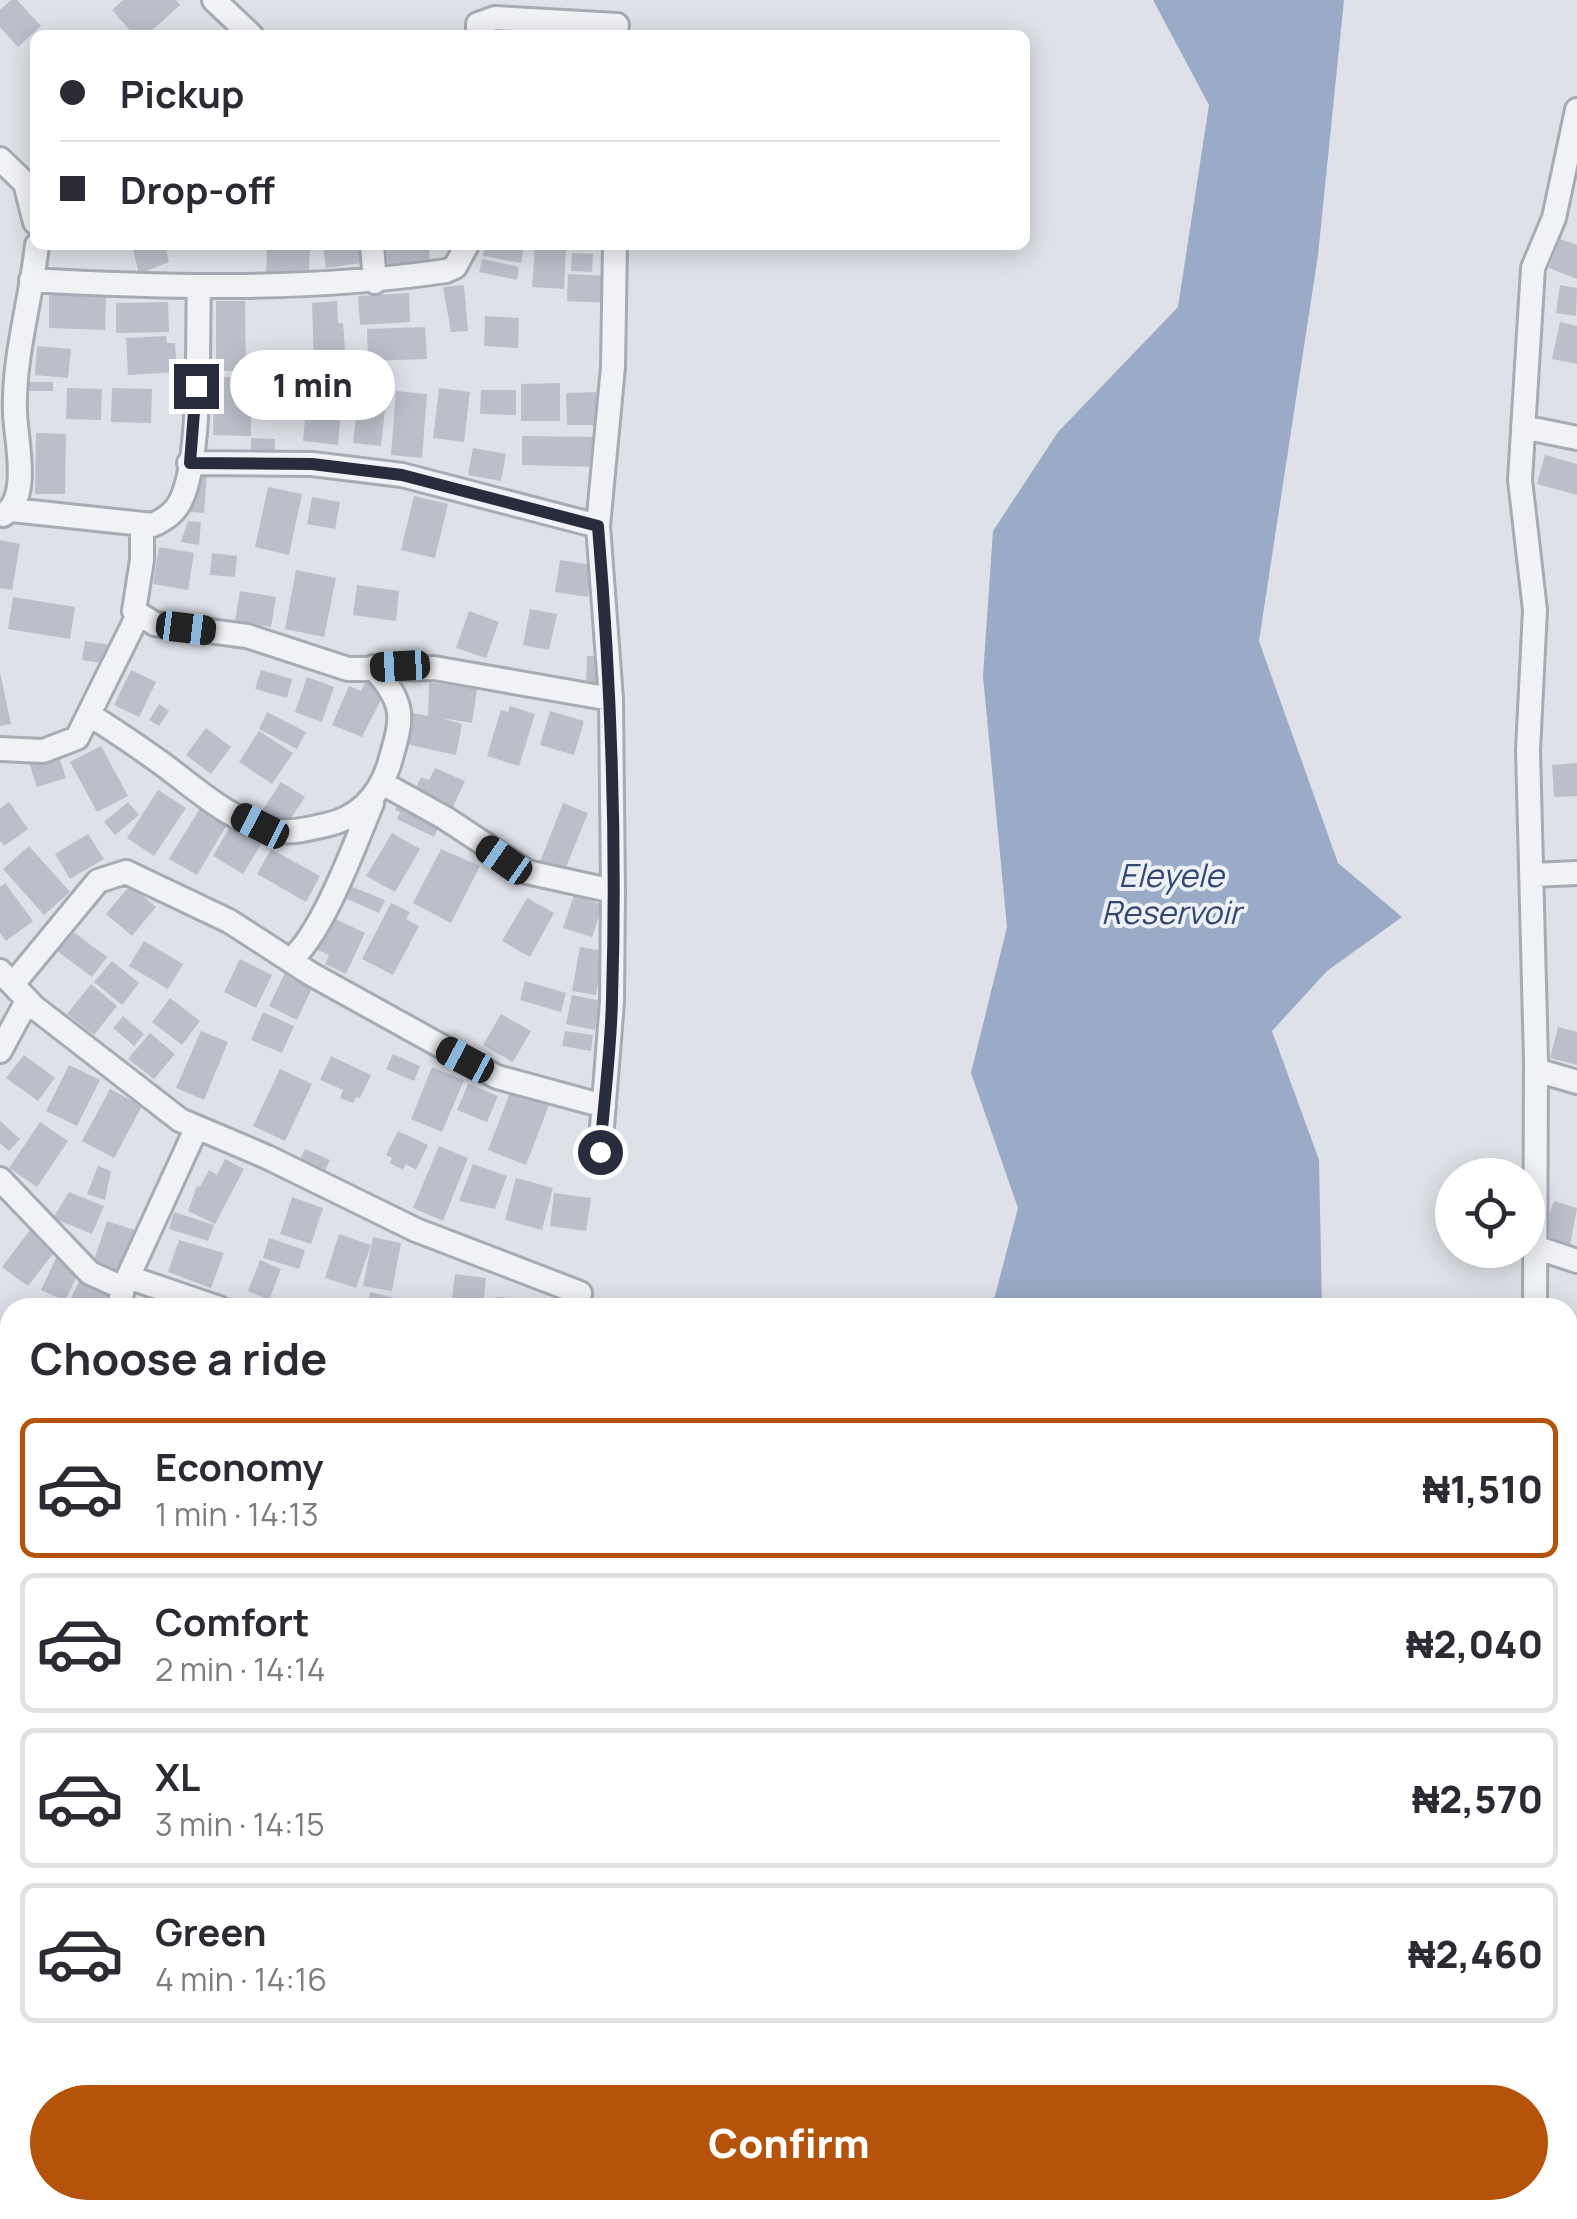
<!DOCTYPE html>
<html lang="en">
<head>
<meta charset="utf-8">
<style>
  :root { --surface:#fff; --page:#f2f2f3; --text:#2b2b33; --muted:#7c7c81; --line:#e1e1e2; --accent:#b45309 }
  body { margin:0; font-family:Manrope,sans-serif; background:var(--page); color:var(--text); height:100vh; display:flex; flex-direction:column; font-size:38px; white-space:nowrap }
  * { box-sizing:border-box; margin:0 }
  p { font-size:32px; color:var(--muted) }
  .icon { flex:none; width:55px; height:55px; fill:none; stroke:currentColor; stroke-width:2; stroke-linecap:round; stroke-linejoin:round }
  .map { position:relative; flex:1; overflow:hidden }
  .drawer { position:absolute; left:0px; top:1298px; width:1578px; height:922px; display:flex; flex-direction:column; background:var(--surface); border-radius:30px 30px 0 0; box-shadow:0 5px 25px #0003 }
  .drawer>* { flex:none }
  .banner { position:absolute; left:30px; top:30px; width:1000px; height:220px; border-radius:15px; box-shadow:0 5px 25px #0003; display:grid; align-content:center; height:220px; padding:0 30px; background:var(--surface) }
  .fabs { position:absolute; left:1435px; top:1158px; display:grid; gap:20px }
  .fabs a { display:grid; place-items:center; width:110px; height:110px; border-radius:50%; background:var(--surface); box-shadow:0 5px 25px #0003; font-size:50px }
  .end { position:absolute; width:45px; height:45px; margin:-22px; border:12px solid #282d3d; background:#fff; box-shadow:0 0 0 5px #fff }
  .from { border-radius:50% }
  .bubble { position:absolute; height:70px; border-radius:35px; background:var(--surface); box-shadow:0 5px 25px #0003; font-size:32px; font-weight:800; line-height:70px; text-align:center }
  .car { position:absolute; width:30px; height:60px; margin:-30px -15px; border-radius:12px; box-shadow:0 0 8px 2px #0007; background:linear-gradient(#222 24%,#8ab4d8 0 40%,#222 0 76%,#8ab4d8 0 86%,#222 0) }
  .banner b { display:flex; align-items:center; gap:35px; height:95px; font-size:38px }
  .banner b+b { border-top:2px solid var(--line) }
  .banner i { width:25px; height:25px; background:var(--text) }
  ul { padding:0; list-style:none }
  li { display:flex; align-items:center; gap:30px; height:140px; margin:0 20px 15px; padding:0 10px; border:5px solid var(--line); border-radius:15px }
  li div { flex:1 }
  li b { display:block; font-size:38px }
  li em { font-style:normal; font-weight:800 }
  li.active { border-color:var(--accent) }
  li>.icon { width:90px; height:90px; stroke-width:1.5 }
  h2 { padding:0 30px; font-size:45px; line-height:120px }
  .primary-button { display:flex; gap:20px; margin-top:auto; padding:20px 30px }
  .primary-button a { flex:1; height:115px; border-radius:60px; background:var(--accent); color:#fff; font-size:40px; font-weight:800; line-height:115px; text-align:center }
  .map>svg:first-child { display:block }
</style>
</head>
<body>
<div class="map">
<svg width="1577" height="2219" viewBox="0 0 1577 2219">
  <rect width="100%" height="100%" fill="#dee1e7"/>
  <path fill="#99abc6" d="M1153,0H1344L1318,255L1259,641L1338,863L1402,917L1327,971L1272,1031L1319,1160L1322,1307H992L1018,1208L971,1073L1007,927L983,676L993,531L1058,432L1178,307L1209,105Z
    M650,2210H1166L1156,2219H642Z"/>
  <path fill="#bbbfca" d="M11,0H17L41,26L18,47L0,27V10Z
    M123,0H176L180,5L147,35H134L112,10Z
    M1560,239L1577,245V279L1549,268Z
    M132,245H165L169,262L139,274Z
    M267,245H310L309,278L266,276Z
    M323,245H359L362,263L326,268Z
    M387,245H429L430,270L388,271Z
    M485,245H524L521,263L483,256Z
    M535,247L566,249L564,289L532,287Z
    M572,253L593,254L592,272L571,271Z
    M482,259L519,267L517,280L479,272Z
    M568,274L612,276L611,303L567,301Z
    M464,285L468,331L451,332L443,287Z
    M1560,285L1577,288L1576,316L1556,313Z
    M409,293L410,322L360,325L358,296Z
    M49,294L106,296L105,330L49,328Z
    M216,301H245L246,371H216Z
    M337,301L338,323H343L346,364L314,366L312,303Z
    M168,302L169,332L116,333V303Z
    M485,316L519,318L518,348L484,346Z
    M1560,322L1577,326V364L1552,359Z
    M425,327L427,359L368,361L367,329Z
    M166,336L167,343H175L177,372L128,375L126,338Z
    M37,346L71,349L68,378L35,375Z
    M214,377H251V436L213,435Z
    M24,382H53V391H24Z
    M560,383V421H521V384Z
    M67,388L102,389L101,420L66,419Z
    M112,388L152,389L151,423L111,422Z
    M439,388L470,392L464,442L433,438Z
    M359,389L387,392L381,446L353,443Z
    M481,390H516V415L480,414Z
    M396,391L427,394L422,458L391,455Z
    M601,392L602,425H567L566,393Z
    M307,397L342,400L338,445L303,441Z
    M36,433L66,434L65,494H35Z
    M522,436L599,437V467L522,465Z
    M251,438L275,439V452H251Z
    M473,448L506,454L501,481L468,475Z
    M1545,455L1577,464V495L1537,484Z
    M194,471L207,472L204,513L191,512Z
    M268,487L302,494L289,555L255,547Z
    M414,496L448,504L435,558L401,550Z
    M312,497L340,502L335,529L307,524Z
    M188,521L201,522L199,545L181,542Z
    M0,540L20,544L12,590L0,588Z
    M159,547L194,553L188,590L153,584Z
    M212,553L237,556L235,577L210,575Z
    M560,560L592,565L588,597L555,592Z
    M296,570L336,578L324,637L285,629Z
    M357,585L399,591L396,621L353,615Z
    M240,591L276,597L271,627L235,621Z
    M13,597L75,607L70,639L8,629Z
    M530,609L557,614L549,650L523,645Z
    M469,611L499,622L486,658L456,648Z
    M85,641L111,645L108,664L82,660Z
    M587,656H600L598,687L586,686Z
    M131,670L156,682L139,717L114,705Z
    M261,670L292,679L287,698L255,689Z
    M0,672L11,724L0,726Z
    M307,677L334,687L322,722L295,712Z
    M366,681L386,690L362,737L332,725L349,686L361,691Z
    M429,682L477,689L472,723L441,718L462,724L456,755L406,744L413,713L428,716Z
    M159,704L169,711L159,726L149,720Z
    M510,706L535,714L519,766L487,756L501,710L508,712Z
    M550,711L584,721L574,755L540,745Z
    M267,712L306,732L297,749L259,729Z
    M206,728L231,747L211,774L186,755Z
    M259,731L293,753L272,784L239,762Z
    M101,746L128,796L97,812L70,762Z
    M58,754L66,778L37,787L29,763Z
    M1577,763V796L1554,797L1552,765Z
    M435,768L465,781L451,811L420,798L423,791L416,788L421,777L429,780Z
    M281,782L305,797L283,830L259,815Z
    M158,790L186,808L154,856L127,838Z
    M401,798L443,818L434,837L397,819L400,812L395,810Z
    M9,802L28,829L4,846L0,841V809Z
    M128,802L139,815L115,835L104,822Z
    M563,803L588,813L564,872L540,862Z
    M202,805L229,821L197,875L169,859Z
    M231,825L262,843L243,874L213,856Z
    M392,833L420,849L395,892L366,876Z
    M88,834L104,859L70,879L55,854Z
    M29,846L70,892L44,915L3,869Z
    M271,849L320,876L306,902L257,874Z
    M441,849L480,866L451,923L413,903Z
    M5,883L33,921L6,941L0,933V887Z
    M130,885L156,907L132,936L106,914Z
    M350,886L385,900L379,913L345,898Z
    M574,895L603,905L592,937L563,928Z
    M527,898L554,913L530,957L502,941Z
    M391,903L410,912L406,919L419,926L393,975L362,959Z
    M333,918L365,933L346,974L325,964L329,955L318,950Z
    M72,931L107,957L92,977L57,951Z
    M144,941L183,964L168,989L129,966Z
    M580,947L603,951L596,995L572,991Z
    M240,959L272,975L256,1008L224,992Z
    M112,961L139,983L122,1005L94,982Z
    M285,973L313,986L297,1020L269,1006Z
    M525,981L566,993L561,1012L520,1000Z
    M91,984L117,1006L94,1035L67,1014Z
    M572,995L601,1001L595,1030L566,1024Z
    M170,998L200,1021L182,1045L152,1022Z
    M263,1012L294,1026L282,1053L251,1040Z
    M501,1014L531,1031L513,1062L483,1045Z
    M123,1016L144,1034L134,1046L113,1028Z
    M1558,1027L1577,1032V1065L1550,1058Z
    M201,1031L228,1042L204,1100L176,1088Z
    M565,1031L593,1035L591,1051L562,1046Z
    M150,1033L175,1054L154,1079L128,1059Z
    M393,1054L420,1066L414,1081L386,1069Z
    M24,1055L55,1078L38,1101L6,1078Z
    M331,1056L371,1075L360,1098L356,1097L353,1103L340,1098L343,1090L320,1080Z
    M69,1065L100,1080L77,1126L46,1111Z
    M432,1067L464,1080L442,1132L411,1119Z
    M280,1069L312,1084L285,1141L253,1126Z
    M468,1084L498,1096L487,1122L457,1110Z
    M110,1089L142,1106L114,1158L82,1141Z
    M511,1090L549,1105L526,1165L488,1150Z
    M0,1121L20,1139L9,1151L0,1143Z
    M40,1122L68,1141L37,1187L9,1168Z
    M398,1131L428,1145L416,1170L406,1164L403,1170L390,1163L392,1158L386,1155Z
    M439,1146L468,1158L443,1221L413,1208Z
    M305,1149L330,1160L323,1175L298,1164Z
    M225,1159L244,1169L215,1224L188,1211L197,1186L200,1187L209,1170L217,1175Z
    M473,1164L507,1176L495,1209L459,1201Z
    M98,1166L111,1171L105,1200L87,1194Z
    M516,1178L553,1188L542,1230L505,1220Z
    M69,1192L104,1206L92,1234L53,1218Z
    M554,1193L591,1198L586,1231L550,1226Z
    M292,1197L323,1208L311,1244L280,1234Z
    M1554,1201L1577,1208L1570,1245L1542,1235Z
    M174,1212L214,1225L208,1241L169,1229Z
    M107,1221L138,1231L123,1278L92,1267Z
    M33,1226L59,1246L28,1286L2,1267Z
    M339,1234L371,1245L356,1288L325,1278Z
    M373,1237L401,1243L392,1291L363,1286Z
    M269,1238L305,1250L299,1269L263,1258Z
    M179,1240L224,1253L211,1288L168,1272Z
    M57,1256L81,1267L65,1301L41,1290Z
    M260,1260L281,1269L269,1300L248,1291Z
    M83,1273L112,1288L102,1308H80L69,1302Z
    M455,1274L486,1278L483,1308H451Z
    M370,1292L407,1301L406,1308H367Z
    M497,1297L566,1302V1308H496Z
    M1568,1526L1577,1528V1556L1568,1554Z
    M1568,1578L1577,1579V1607L1568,1606Z
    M1568,1958H1577V1993L1568,1992Z"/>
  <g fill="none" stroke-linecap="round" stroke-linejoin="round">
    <g stroke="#a7abb4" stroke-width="28">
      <path id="minor" d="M214,0L251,35
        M478,35V24L495,18L617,25
        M0,159L25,183L35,222
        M372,245L375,282
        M31,280C170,288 308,291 446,271L455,267L467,245
        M1523,427L1577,438
        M189,463L312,464L402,475L598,526
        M12,510L153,525C165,519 175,513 181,500C202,457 197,338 199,286
        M3,515C31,499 16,441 15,413C13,357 31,301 37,245
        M142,524V560L134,611L155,624L247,636L348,669L434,668L611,699
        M90,715C112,729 133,743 154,758C192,784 232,826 280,831C295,833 311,828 326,825C358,818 379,796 389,765C403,716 407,707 373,667
        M0,749L43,751L77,738L138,615
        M382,783L445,818L527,872L613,891
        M1532,875L1577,873
        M290,960C321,937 356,842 372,803
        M0,971L34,1007L180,1120L267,1157L416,1230L580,1293
        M13,984L98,881L126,872L229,921L311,974L497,1077L604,1106
        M0,1051L27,1001
        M1536,1070L1577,1082
        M600,1152L612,1002L613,891L611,699L598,526L613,367L615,245
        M0,1179L90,1273L123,1288
        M1535,1247L1577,1261
        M128,1277L219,1308
        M119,1308L123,1288L196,1129
        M1535,1308L1536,1061L1528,750L1535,610L1520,480L1533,268L1554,218L1577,110
        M0,1667L10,1672
        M1535,2219L1536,2210"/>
    </g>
    <use href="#minor" stroke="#f0f2f6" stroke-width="22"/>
  </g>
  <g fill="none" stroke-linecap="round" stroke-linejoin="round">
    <path stroke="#282d3d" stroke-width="12" d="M196,386L190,463L312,464L402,475L598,526C611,684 617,841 612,999C611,1050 604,1101 600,1152"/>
  </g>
  <g text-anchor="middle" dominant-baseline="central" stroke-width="8" stroke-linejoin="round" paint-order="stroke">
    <g font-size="32" font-style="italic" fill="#334870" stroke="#edf0f5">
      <text x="1171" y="875">Eleyele<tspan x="1171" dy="37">Reservoir</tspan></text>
    </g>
  </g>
</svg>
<div class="fabs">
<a><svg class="icon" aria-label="locate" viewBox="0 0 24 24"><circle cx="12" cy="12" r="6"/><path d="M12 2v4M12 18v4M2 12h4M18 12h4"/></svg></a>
</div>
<i class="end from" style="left:600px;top:1152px"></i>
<i class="end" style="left:196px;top:386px"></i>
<div class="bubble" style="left:230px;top:350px;width:165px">1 min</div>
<i class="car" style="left:186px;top:628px;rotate:97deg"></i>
<i class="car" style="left:400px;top:666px;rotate:267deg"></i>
<i class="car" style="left:260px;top:826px;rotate:297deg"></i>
<i class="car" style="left:504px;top:860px;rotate:305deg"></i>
<i class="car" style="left:465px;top:1060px;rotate:298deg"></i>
<div class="banner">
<b><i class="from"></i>Pickup</b>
<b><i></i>Drop-off</b>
</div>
<section class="drawer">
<h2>Choose a ride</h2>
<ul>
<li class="active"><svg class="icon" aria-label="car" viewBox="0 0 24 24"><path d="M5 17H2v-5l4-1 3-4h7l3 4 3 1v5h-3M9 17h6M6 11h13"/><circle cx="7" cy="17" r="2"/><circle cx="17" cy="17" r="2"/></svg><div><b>Economy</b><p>1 min · 14:13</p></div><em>₦1,510</em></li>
<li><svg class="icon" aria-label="car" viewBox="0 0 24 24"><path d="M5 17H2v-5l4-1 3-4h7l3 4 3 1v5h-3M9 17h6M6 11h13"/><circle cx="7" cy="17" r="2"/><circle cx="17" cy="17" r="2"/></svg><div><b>Comfort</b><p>2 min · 14:14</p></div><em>₦2,040</em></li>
<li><svg class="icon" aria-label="car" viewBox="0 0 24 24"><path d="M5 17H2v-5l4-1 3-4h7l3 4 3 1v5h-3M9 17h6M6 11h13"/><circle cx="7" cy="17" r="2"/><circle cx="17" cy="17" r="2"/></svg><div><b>XL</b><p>3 min · 14:15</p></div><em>₦2,570</em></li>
<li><svg class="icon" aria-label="car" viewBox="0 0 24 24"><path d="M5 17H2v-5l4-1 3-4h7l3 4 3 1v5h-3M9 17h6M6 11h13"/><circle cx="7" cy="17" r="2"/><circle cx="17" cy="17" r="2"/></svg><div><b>Green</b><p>4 min · 14:16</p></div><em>₦2,460</em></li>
</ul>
<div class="primary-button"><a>Confirm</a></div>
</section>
</div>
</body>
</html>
